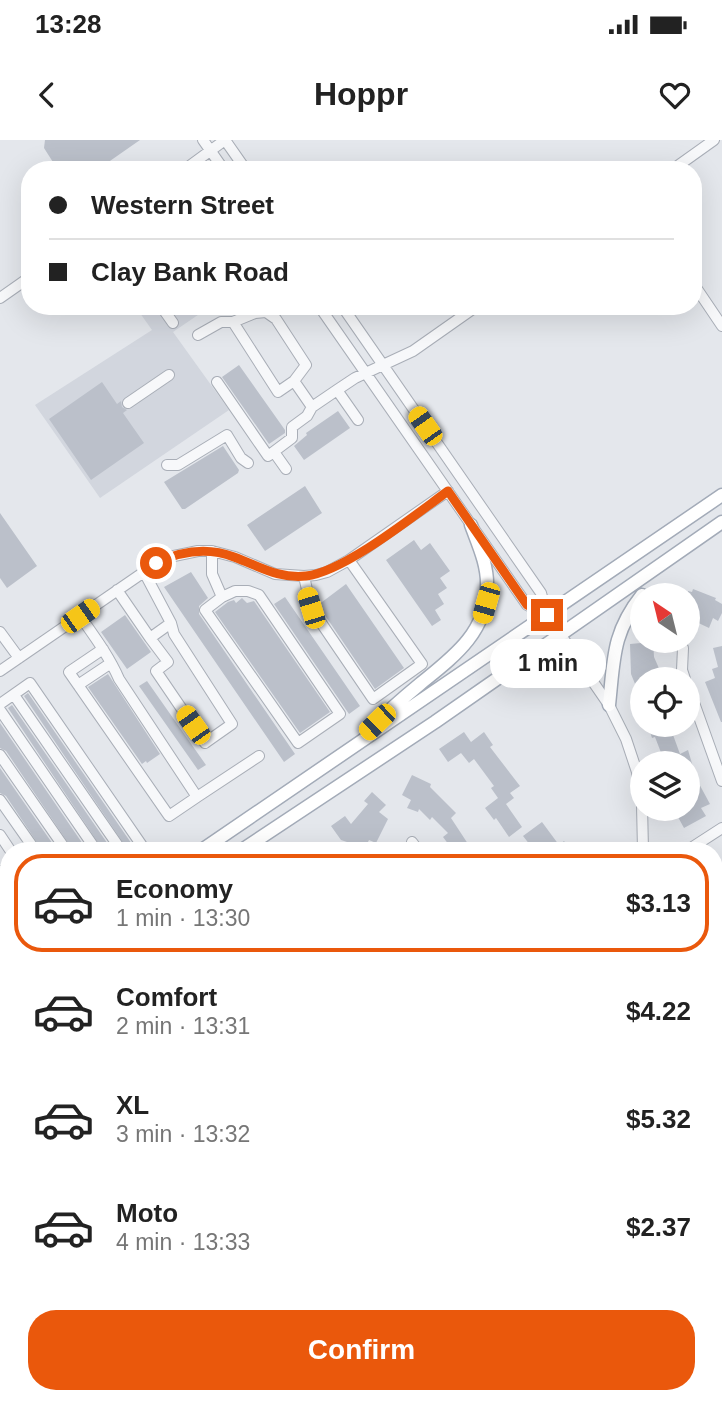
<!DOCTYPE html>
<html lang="en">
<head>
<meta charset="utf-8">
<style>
  :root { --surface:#fff; --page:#f2f2f2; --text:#222; --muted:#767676; --line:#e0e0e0; --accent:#ea580c }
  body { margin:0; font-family:Arial,sans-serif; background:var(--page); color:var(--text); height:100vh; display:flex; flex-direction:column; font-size:26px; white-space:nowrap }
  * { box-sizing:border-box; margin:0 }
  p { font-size:23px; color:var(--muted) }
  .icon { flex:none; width:38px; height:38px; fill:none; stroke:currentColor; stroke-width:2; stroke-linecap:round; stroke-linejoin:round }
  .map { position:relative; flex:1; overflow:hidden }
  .sheet { position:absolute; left:0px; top:702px; width:723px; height:562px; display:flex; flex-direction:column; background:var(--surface); border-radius:28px 28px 0 0; box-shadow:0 7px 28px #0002 }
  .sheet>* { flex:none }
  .banner { position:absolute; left:21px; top:21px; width:681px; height:154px; border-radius:28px; box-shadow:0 7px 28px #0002; display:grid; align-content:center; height:154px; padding:0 28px; background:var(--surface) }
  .needle { width:46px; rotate:325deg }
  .fabs { position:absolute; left:630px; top:443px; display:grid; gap:14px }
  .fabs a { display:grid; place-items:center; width:70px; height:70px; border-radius:50%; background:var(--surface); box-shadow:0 7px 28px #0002; font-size:35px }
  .end { position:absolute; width:32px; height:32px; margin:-16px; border:9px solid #ea580c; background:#fff; box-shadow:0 0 0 4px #fff }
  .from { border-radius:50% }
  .bubble { position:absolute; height:49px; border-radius:24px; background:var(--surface); box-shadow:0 7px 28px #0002; font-size:23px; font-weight:700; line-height:49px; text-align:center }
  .car { position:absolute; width:21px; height:42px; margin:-21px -10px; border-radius:9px; box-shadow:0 0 5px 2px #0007; background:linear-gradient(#f5c518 24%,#345 0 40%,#f5c518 0 76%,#345 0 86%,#f5c518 0) }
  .banner b { display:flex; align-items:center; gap:24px; height:66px; font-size:26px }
  .banner b+b { border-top:2px solid var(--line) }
  .banner i { width:18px; height:18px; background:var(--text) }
  ul { padding:12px 0 0; list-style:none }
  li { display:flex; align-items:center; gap:21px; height:98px; margin:0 14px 10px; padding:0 14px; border:4px solid transparent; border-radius:28px }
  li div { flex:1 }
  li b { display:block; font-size:26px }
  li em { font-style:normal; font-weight:700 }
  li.active { border-color:var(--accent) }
  li>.icon { width:63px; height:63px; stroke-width:1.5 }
  .cta { display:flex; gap:14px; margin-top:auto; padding:14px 28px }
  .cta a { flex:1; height:80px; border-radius:28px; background:var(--accent); color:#fff; font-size:28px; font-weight:700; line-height:80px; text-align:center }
  .status { display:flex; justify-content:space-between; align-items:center; height:49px; padding:0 35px; background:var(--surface); direction:ltr }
  .status svg { height:19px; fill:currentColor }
  header { display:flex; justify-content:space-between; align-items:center; height:91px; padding:0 28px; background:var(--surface); font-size:32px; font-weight:700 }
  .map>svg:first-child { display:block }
</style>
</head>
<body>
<div class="status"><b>13:28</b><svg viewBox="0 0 49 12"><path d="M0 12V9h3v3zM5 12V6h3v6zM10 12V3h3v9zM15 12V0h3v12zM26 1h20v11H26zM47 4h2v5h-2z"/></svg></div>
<header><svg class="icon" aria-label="back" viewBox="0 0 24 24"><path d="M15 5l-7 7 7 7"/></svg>Hoppr<svg class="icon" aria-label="heart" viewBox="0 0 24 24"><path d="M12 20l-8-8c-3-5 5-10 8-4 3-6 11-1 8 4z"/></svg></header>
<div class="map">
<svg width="722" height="1262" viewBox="0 0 722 1262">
  <rect width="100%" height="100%" fill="#e4e7ec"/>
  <path fill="#d2d6de" d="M135,166H211L173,192L229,270L100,358L35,265L152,190Z"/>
  <path fill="#bbc0ca" d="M45,0H140L97,30H58L44,8Z
    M239,225L285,290V293L269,304L222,237Z
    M102,242L117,264L121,261L122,267L127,270L123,273L144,303L91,340L49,279Z
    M338,271L350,288L304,320L294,306L307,295L306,293Z
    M223,306L239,330L238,333L185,369H182L164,342Z
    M305,346L322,373L265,411L247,385Z
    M0,373L37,426L7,448L0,438Z
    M414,400L421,410L430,403L450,431L440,438L447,448L438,454L444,464L435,470L441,480L432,486L386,420Z
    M191,432L208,458L199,466V474L295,614L284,622L164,447Z
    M346,444L404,528L375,549L318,465Z
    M693,449L716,458L715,460L722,464V473L718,481L713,478L709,488L688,478V451L692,452Z
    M285,457L360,566L349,574L274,464Z
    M242,458L247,463L254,461L330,572L300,593L215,472L228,462L234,460L236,463Z
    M125,475L151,512L127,529L101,492Z
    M641,500H653L654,517L661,533L642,539V561L631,534L630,504L641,503Z
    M722,506V582H721L705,542L715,538L712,529L718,527L713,508Z
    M108,534L160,614L147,623L146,621L142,624L88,547Z
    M147,541L206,625L198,630L139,546Z
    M28,553L136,710H128L24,556Z
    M12,565L112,710H103L8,568Z
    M0,583L87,710H73L6,611L0,608Z
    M652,584H669L680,614L688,610L697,640L710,664L701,668L706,676L684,688L673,668H688V623H665L655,597L652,598L648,586Z
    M464,592L471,602L484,592L493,605L490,607L520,646L510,653L514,658L506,664L522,687L509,697L496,678L494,680L485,668L498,658L491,648L494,646L474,619L469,623L461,613L448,622L439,609Z
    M0,628L57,710H42L6,656L0,653Z
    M412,635L431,644L430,647L456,673L451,678L472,710H441L449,705L443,697L448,693L432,677L430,680L419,669L418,672L407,668L411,660L402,655Z
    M372,652L386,665L379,672L388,679L376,703L369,700L365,708L341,700L331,686L345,676L351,684L368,664L364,661Z
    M542,682L559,705L564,701L571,710H534L523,696Z
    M0,760L9,773V806L0,793Z
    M722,963V994L714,999V968Z
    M714,1198L722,1210V1256L714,1246Z"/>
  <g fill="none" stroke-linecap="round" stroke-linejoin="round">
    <g stroke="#a9aeb7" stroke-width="12">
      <path id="minor" d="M203,0L224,30
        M184,30L225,0L246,30
        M672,30L714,0
        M693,143L722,186
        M0,158L30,137
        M161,166L173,183
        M319,166L527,465L547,475
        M342,166L541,453L547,475L609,565L626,599L637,632L642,665L643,710
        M233,182L278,252L294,241
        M198,195L221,182H233L255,173L266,172L276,179L306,225L294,241L312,267
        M217,242L268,316L292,298V287L307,276L312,267L337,250L355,238L413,211L477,166
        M337,250L358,280
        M128,263L169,235
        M274,312L286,329
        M167,325H178L227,295L241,318L248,323
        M212,411V434L222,457
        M304,436L311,468L373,559L422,524L349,420
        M117,450L150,498L171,483L144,432
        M235,451H248L259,455L340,574L298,603L205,470L222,457Z
        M80,476C94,496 109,516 119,539L197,657L169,676L69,532L103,509
        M0,492L19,518
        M150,498L168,522L156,531L205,603L232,584L174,494L171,483
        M683,508L682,530L685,539
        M0,531L144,432L169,417L198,411H212L235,417L275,434L304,436L316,435L327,432L349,420L448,351
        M78,545L111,523
        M688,546L722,641
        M14,555L121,710
        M0,564L30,543L145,710
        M0,570L96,710
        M0,615L66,710
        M197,657L259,616
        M0,660L35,710
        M0,695L10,710
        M412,702L418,710
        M688,710L722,688
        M0,731L9,743
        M714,803L720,793L719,787
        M714,881L722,893
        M714,944L722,939
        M0,1076L9,1069
        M714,1086L722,1080
        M0,1123L9,1136
        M0,1217L9,1211
        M73,1255L74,1262
        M374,1255L379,1262
        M694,1255L699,1262
        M342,1262L352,1255
        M662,1262L672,1255"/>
    </g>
    <g stroke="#a3abb8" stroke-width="15">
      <path id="major" d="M609,565C614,519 612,493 642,455
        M371,588C387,572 403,558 420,544C452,518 487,493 487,447C488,425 478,404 471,385
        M202,710L722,355
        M242,710L435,582L722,382
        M0,849L9,843
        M0,875L9,869"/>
    </g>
    <use href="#minor" stroke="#f7f8fa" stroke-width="10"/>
    <use href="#major" stroke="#fff" stroke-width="12"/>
  </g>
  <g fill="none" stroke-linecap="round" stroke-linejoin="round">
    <path stroke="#ea580c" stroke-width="9" d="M156,423C181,411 208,407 234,417C259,426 278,439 306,436C344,432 415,375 448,351L527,465L547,475"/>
  </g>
</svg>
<div class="fabs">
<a><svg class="needle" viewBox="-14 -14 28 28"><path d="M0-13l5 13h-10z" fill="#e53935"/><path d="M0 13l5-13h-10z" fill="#767676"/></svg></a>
<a><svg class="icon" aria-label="locate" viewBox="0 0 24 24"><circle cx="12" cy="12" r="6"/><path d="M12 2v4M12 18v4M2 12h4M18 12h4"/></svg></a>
<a><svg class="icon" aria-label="layers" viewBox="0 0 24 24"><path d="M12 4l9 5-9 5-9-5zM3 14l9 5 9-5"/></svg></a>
</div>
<i class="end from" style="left:156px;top:423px"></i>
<i class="end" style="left:547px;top:475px"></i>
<div class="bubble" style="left:490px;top:499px;width:116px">1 min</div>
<i class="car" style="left:425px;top:286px;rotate:325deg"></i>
<i class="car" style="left:486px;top:463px;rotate:196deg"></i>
<i class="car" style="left:311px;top:468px;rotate:343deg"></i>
<i class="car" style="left:80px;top:476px;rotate:55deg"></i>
<i class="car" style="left:377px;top:582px;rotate:226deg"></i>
<i class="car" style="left:193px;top:585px;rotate:325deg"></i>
<div class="banner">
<b><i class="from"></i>Western Street</b>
<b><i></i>Clay Bank Road</b>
</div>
<section class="sheet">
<ul>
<li class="active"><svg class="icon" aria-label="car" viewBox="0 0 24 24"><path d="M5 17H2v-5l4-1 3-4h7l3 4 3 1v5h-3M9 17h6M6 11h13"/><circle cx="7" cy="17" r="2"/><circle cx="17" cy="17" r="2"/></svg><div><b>Economy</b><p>1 min · 13:30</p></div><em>$3.13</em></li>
<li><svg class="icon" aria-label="car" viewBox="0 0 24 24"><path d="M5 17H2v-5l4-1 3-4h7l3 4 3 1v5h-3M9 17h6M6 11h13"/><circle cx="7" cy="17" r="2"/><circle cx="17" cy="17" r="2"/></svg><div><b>Comfort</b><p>2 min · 13:31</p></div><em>$4.22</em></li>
<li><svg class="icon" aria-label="car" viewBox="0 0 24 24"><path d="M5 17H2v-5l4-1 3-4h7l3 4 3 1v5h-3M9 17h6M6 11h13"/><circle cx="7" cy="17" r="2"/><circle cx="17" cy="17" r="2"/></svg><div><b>XL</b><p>3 min · 13:32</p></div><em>$5.32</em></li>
<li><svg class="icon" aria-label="car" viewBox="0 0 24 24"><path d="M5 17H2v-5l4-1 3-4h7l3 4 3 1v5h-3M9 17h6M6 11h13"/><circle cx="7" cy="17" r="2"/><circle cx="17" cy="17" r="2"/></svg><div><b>Moto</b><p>4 min · 13:33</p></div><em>$2.37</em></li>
</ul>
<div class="cta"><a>Confirm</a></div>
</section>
</div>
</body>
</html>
